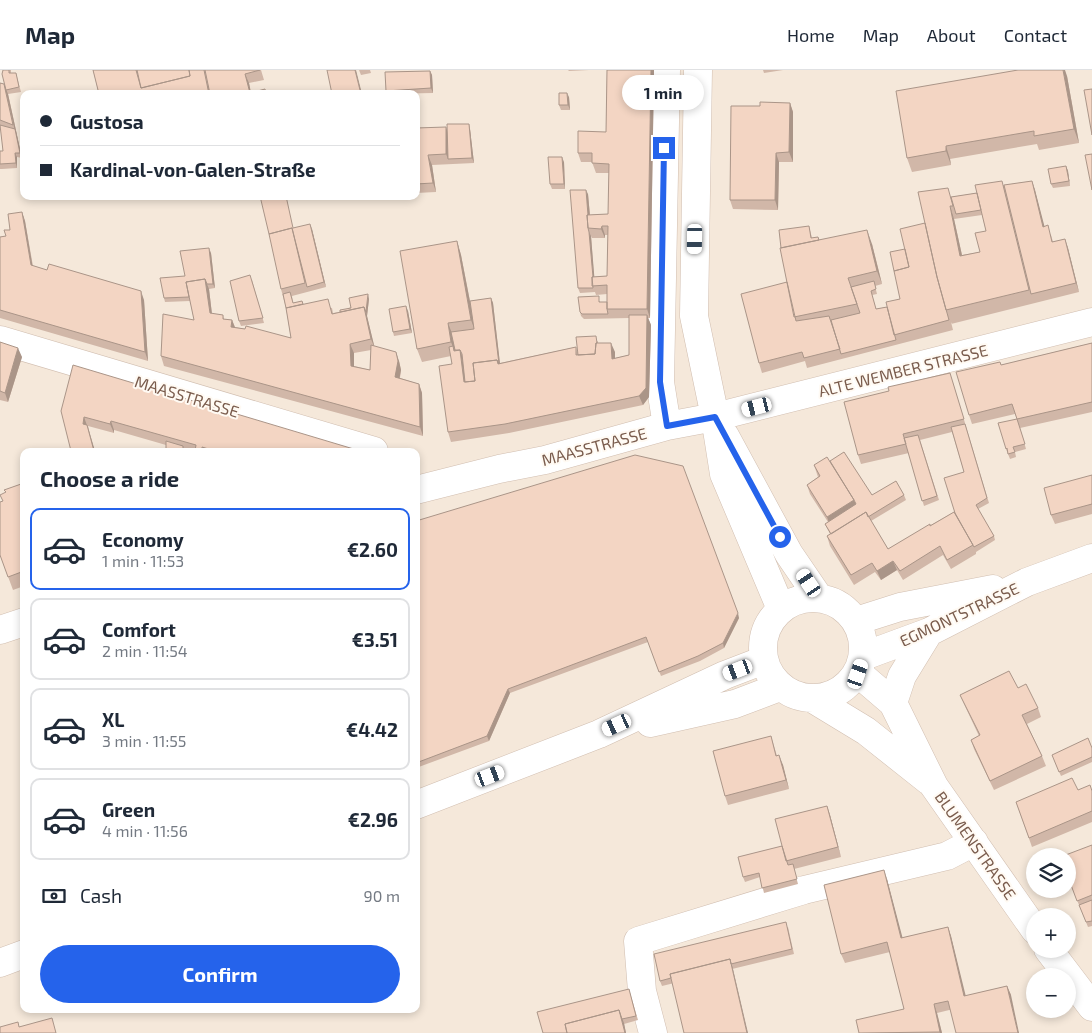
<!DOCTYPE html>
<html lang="en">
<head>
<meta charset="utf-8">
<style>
  :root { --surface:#fff; --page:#f2f2f3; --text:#1f2937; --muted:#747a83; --line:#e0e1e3; --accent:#2563eb }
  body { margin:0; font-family:"Exo 2",sans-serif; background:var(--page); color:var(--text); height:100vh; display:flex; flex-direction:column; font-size:19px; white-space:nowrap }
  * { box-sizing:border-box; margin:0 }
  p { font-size:16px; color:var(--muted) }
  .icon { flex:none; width:28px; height:28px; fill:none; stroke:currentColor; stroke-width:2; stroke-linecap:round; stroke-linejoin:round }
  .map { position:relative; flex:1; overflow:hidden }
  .drawer { position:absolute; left:20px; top:378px; width:400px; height:565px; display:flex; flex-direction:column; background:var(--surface); border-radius:10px; box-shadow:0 2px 8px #0003 }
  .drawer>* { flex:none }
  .guide { position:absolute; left:20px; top:20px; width:400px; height:110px; border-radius:10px; box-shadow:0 2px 8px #0003; display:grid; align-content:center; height:110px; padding:0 20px; background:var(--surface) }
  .tools { position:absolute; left:1026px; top:778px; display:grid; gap:10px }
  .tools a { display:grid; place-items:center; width:50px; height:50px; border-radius:50%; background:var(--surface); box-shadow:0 2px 8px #0003; font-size:25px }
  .end { position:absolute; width:22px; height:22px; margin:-11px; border:6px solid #2563eb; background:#fff; box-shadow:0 0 0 2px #fff }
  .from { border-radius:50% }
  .bubble { position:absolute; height:35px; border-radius:18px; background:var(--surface); box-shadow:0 2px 8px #0003; font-size:16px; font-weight:700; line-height:35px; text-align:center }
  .car { position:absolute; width:15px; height:30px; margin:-15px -8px; border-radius:6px; box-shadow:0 0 4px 1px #0007; background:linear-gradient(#fff 24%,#345 0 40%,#fff 0 76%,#345 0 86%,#fff 0) }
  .guide b { display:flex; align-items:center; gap:18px; height:48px; font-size:19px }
  .guide b+b { border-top:1px solid var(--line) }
  .guide i { width:12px; height:12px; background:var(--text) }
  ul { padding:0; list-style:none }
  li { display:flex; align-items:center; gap:15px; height:82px; margin:0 10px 8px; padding:0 10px; border:2px solid var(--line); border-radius:10px }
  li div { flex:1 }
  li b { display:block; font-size:19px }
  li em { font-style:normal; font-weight:700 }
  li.active { border-color:var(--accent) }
  li>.icon { width:45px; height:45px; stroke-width:1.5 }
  h2 { padding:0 20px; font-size:22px; line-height:60px }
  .pay { display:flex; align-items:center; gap:12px; height:55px; padding:0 20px; font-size:19px }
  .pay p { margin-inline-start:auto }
  .primary-button { display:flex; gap:10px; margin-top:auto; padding:10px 20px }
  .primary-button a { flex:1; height:58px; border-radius:30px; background:var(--accent); color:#fff; font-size:20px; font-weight:700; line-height:58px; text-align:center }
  header { display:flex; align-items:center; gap:30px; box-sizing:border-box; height:70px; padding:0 25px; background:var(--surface); border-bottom:1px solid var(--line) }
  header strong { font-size:24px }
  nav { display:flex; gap:28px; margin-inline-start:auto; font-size:18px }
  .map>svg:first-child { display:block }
</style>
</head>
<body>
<header>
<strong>Map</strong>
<nav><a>Home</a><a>Map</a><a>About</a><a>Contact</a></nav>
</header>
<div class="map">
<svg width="1092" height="963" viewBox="0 0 1092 963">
  <rect width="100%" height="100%" fill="#fdf6ec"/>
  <path fill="#f5e8da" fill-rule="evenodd" d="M0,0H1092V963H0ZM24,24H416V126H24ZM24,381H416V939H24ZM1035,786H1068V819H1035ZM1035,846H1068V879H1035ZM1035,906H1068V939H1035Z"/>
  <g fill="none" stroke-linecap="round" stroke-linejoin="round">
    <g stroke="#d1beb0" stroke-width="29">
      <path id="minor" d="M666,0L660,312L667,356
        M698,0L694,246L715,347L724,404L781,539
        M0,270L374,381
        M725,366L789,484L819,528
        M416,420L499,399L545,390L667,356L715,347L1092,252
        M763 578a50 50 0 1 1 100 0a50 50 0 1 1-100 0Z
        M856,551L900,537L993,519
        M0,560L24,552
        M864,586L929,562L1027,512L1092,488
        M858,603L893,633L934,716L1035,860
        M815,630L866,661L929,711
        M893,633L902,606L929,562
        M650,653L735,634L780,617
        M416,735L599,664L725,605L764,590
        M1048,879L1092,937
        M0,893L24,884
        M653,963L642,921L638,871L804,820L947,786L974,772"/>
    </g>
    <use href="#minor" stroke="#fff" stroke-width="28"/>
  </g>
  <path fill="#d1b7a8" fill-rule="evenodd" d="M3,0H11V3H16L21,22L8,24L22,88L17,87V98L2,99H0V81H3L1,59L0,58V13L6,19Z
    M93,0H261L264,10L249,13L251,22L266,24H99Z
    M359,0H370L371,3L361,5Z
    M568,0H589L569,1Z
    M607,0H654L650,248H648L651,255L649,327L643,335L509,363L451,372L448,362L452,294L451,286L422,292L417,279L457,171L461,185L470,231L491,228L493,233L500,293L576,277L577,282L598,271V273L615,282V288L629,285V248L584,249L581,246L580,242L600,231V232H607V224L596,225L595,222L580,223L578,218L588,124L590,145L608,144L609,103H596L592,92H581L578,83L606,62ZM605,165H608L607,206L594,207L591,166L592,168H605Z
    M763,0H783L764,3Z
    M430,1L432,5L433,23L387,24L386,21Z
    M1067,6L1079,73L1039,80L1037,74L950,89L951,95L912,102L907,88Z
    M569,27L570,40H561L559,35Z
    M790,33L793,42V92H779L778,140L733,139L730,130L760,36Z
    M469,54L470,59L474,93L432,95L436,122L416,123V58L447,62Z
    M564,92L565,119H552L550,114Z
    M1066,96L1068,101L1070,116L1053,118L1051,114Z
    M1032,111L1035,120L1044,157L1051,165L1053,172L1065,169L1068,178L1079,222L951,254V252L953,260L807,298L805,291L762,303L759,293L787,212L781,178L809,156L812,168L818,167L819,170L872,174L882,214L875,216L877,224L872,225L876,239L887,237L900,229L905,179L925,153L951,127L977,123L1004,115ZM982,145L986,161L980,182L962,185L954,149Z
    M22,142L25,151L33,196L144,230L148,291L0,248V167L6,166Z
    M294,158L312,159L326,217L292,226L293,233L302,231L303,234L332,238L333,243L340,242L369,229L367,246L374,276L399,291L401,300L400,308L419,314L422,323L423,366L164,296L161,286L194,250L190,231L165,232L164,228L211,183L215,218L209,219L212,244L223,245L224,249L232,250L235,257L291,268L286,238L281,219ZM371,280L370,300L354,296V283Z
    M252,210L264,253L241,256L239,251Z
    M408,241L412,263L394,266L393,262Z
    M0,272L22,287L8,332L0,330Z
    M1092,273V342L1020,358L1026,379L1015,382L1016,387L1010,389L1006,379L1017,349L1015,344L972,354L969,345L1001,295Z
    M953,313L989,433L978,439L994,466L995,470L976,482V484L951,499L943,485L903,510L897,500L881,510L875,502L854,515L830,476L827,466L830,464L825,454L828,452L810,424L807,415L818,407L814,395L830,391L872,425H904L906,430L871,451L888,479L954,442L964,402L952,362L920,370L939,430L924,436L909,383L861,394L858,385Z
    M61,341L357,381H188L185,380V381H166V375L114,360V363L88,356L90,364Z
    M1092,405V444L1055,454L1051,445Z
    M24,413V516L13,520L0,485Z
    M416,451L739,548L724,578L700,591L661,606L648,572L510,623L489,671L416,698Z
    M1018,618L1038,638L1041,647L1027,654L1042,686L1046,696L994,720L974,679L971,670L979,666L964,634L960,625Z
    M771,666L777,686L783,695L789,719L728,735L725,726Z
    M1092,678V692L1061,706L1052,685Z
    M1078,720L1092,721V752L1032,777L1016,732Z
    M827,736L830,745L841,787L794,799L798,814L764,823L760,807L745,812L743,807L782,776Z
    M1092,775V856L1088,857L1068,808Z
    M887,809L902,868L948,857L951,866L965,926L1007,916L1011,925L937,943L942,963H859L904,939L890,882L845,893L841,884Z
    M788,857L794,884L662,916L660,911Z
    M629,919L638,950L624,954L626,963H543Z"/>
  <path fill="#aa9588" d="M355,0H356L362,24H361Z
    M651,0H654L650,248L647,239Z
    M1063,0H1065L1067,6L1079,73L1074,59Z
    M430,1L432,5L433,23L431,18Z
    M245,4L249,13L251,24H250Z
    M4,14L8,24L22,88L20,83Z
    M567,23L569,27L570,40L568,35Z
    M790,33L793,42V92L789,82Z
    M469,54L470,59L474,93L472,88Z
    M446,57L449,66L448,89L450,94L446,84Z
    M946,76L950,89L951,95L946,81Z
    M15,83L17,87V98L16,93Z
    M776,83L779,92L778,140L775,130Z
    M428,85L432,95L436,122L433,113Z
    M562,87L564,92L565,119L564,114Z
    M1066,96L1068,101L1070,116Z
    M1032,111L1035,120L1047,166L1043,157Z
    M586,120L588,124L591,158H589Z
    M950,136L954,149L965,199L960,186Z
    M22,142L25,151L34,205L31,195Z
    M310,154L312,159L326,217L324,212Z
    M602,156L605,165V168L601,159Z
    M867,160L872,174L882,214L877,201Z
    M589,162L591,166L595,215L594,216Z
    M1065,169L1068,178L1079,222L1076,213Z
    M457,171L461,185L476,263L471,250Z
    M209,178L211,183L215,218L213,214Z
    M205,209L209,219L213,253L210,243Z
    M141,221L144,230L148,291L145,282Z
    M368,224L369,229L367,246L366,242Z
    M491,228L493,233L501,303L498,294Z
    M406,236L408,241L412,263L410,259Z
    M364,237L367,246L375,279L371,269Z
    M647,245L651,255L649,327L643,335L639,326Z
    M232,250L236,260L231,257Z
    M448,253L453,266L456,285L451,272Z
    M611,273L615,282V298L612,289Z
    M350,274L354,283V305L351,296Z
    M18,278L22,287L8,332L5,323Z
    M460,280L463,289L467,317L464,312Z
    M396,282L399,291L401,300L398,316L395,307Z
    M419,314L422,323L423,366L420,357Z
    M84,347L90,364L95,381H94L83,354Z
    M111,351L114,360V363L110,354Z
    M854,430L858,439L830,456L827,447Z
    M893,491L897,500L881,510L877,501Z
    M738,543L739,548L724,578L723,573Z
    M508,619L510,623L489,671L487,666Z
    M779,685L783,695L789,719L786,710Z
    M827,736L830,745L841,787L838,777Z
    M884,800L887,809L905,877L901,868Z
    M948,857L951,866L968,935L964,926Z
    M730,889L733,899L748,963H747Z
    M1007,916L1011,925L1019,963H1018Z
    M934,934L937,943L942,963H940Z
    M619,940L624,953L626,963H625Z"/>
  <path fill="#f3d5c3" stroke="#aa9588" d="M3,0H9V3H16L19,17L6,20L2,4Z
    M93,0H136L141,18L190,6L189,0H204L209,24H99Z
    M137,0H189L190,6L141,18Z
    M205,0H260L245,4L250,23L265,19L266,24H210Z
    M327,0H355L361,24H332Z
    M607,0H651L647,239H607V215L592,216V207L607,206L608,156H602L601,159L588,158L587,145L608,144L609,94L592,93V83H578V61L606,62Z
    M1018,0H1063L1074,59L1034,66V61L946,76V81L907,88L896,21Z
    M430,1L431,18L386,21L385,2Z
    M0,13L4,14L13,55L0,50Z
    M1092,19V65L1084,20Z
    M559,23H567L568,35H559Z
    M760,32L790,33L789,82L776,83L775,130H730L731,36H760Z
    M447,54H469L472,88L448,89Z
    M0,55L15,59L20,83H15L16,93L0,94V81H3Z
    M446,57V84L428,85L433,113L416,114V58Z
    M1092,84V120L1085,85Z
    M548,87H562L564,114H550Z
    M1066,96L1069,111L1051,114L1048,99Z
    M1002,111L1029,220L946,240L937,207L918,122L948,118L953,136H950L960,186L980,182L975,163L986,161L975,115Z
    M1032,111L1043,157L1048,155L1052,172L1065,169L1076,213L1031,224L1004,115Z
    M570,120H586L588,145H587L588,158L589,162L593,207H592L593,218H578Z
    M977,123L981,140L956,144L951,127Z
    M260,126H286L293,158L310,154L324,212L307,217L292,158L269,164Z
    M22,142L31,195L47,200L49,194L141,221L145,282L0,240V167L6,166L4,160H10L8,144Z
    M925,153L937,207L949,250L894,265L886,232L900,229L894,201L909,197L900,159Z
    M809,156L811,168L818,167L819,170L781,178L779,160Z
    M292,158L305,213L281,219L269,164Z
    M867,160L877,201L848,208L857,234L794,247L780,178Z
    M457,171L471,250L448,253L451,272L417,279L400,181Z
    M209,178L213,214H207L205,209L186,212L189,227L164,228L160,208L185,206L180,181Z
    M905,179L909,197L894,201L890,182Z
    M250,205L263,248L239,251L230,211Z
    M205,209L210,243L223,245V249L232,250L231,257L245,259L246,256L291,268L286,238L328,229L332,244L364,237L371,269L350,274L351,296L370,300L371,275L396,282L398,291L395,307L419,314L420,357L161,286L163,244L194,250L186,212Z
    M874,211L876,219L871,221L876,239L887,237L896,270L841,284L831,250L860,243L851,217Z
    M787,212L796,251L829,246L840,279L804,288L802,282L759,293L741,224Z
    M290,222L293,233L302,231L303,234L286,238L283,224Z
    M368,224L366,242L364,237L340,242V240L351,238L349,228Z
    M599,226V232H607V239L608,244H582L580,242L578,227Z
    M491,228L499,294L497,290L473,293L475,311L465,312L462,284L460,280H455L451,262L474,259L470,231Z
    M406,236L410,259L393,262L389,239Z
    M629,245H647L646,318L639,326L505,354L448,362L439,296L452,294L449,277L453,276L454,281L460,280L464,312L475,311L473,293L497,290L498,294L576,277V285L595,284L596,273H611L612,289L629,285Z
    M596,266L597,273H596L595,284L578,285L576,267Z
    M0,272L18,278L5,323L0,321Z
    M1092,273V332L1017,349L1012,334L969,345L956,302L1000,292L1001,295Z
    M73,295L357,380V381H215L202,377V381H195L196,375L111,351L110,354L84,347L83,354L87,355L94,381H71L61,341Z
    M950,303L964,349L903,364L906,374L858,385L844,332L889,321L888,317Z
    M1017,349L1025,374L1013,377L1015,382L1008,384L1007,378L1006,379L998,353Z
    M965,354L987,428L976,435L994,466L974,477L955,443L944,408L964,402L951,357Z
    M918,365L937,426L922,431L904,368Z
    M166,371L183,376V381H166Z
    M844,382L872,425L896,411L904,425L868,447L866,442L831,464L825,454L856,434L854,430L830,391Z
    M635,385L683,396L738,543L723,573L698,586L659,602L646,567L508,619L487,666L416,693V451Z
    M827,387L854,430L827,447L807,415L820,406L814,395Z
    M1092,405V434L1051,445L1044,418Z
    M24,413V501L8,507L0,485V432L3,431L0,425L6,422L4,420Z
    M866,442L888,479L930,454V456L954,442L973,475L947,490L940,476L900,501L893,491L877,501L872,493L851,505L827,466Z
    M1009,601L1018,618L1026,614L1038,638L1022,645L1042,686L990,711L971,670L980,665L960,625Z
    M771,666L776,686L779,685L786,710L725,726L713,681Z
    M1088,668L1092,678V687L1059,702L1052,685Z
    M1072,708L1078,720L1090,715L1092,721V741L1029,768L1016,732Z
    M827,736L838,777L786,791L775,749Z
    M1092,775V825L1077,831L1068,807V786H1063Z
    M782,776L788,795L793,794L797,809L762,818L759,803L743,807L738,787Z
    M884,800L901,868L948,857L964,926L1007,916L1018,963H956L948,931L934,934L940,962L859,963L856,950L904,939L887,872L841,884L824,815Z
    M1092,830V851L1086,852L1079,835Z
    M786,852L792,879L731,894L730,889L670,904L671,908L660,911L654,884Z
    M730,889L747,963H684L670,904Z
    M629,919L636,946L622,949L619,940L565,954L567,963H543L537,942Z
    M619,940L625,963H567L565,954Z
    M52,948L56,963H0V957L18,952L19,957Z"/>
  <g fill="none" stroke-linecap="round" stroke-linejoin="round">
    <path stroke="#2563eb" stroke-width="6" d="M664,78L660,312L667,356L715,347L780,467"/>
  </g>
  <g text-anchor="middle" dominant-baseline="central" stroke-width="4" stroke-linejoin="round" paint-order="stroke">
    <g font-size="16" fill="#7a5c4d" stroke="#fffaf3">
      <text transform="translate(903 300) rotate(-14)">ALTE WEMBER STRASSE</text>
      <text transform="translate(187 326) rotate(17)">MAASSTRASSE</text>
      <text transform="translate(594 376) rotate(-15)">MAASSTRASSE</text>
      <text transform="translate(959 544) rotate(-25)">EGMONTSTRASSE</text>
      <text transform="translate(976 775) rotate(55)">BLUMENSTRASSE</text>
    </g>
  </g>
</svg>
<div class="tools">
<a><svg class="icon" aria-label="layers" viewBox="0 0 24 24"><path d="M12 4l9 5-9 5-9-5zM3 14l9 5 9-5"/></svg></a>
<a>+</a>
<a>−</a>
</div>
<i class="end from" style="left:780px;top:467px"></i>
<i class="end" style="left:664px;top:78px"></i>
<div class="bubble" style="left:622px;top:5px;width:82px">1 min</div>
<i class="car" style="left:695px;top:169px;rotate:181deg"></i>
<i class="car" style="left:757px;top:337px;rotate:256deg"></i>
<i class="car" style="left:809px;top:513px;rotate:326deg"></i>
<i class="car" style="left:738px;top:600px;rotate:249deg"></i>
<i class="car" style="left:858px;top:604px;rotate:19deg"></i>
<i class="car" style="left:617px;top:655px;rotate:245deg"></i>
<i class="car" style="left:490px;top:706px;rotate:69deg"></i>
<div class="guide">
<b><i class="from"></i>Gustosa</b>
<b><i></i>Kardinal-von-Galen-Straße</b>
</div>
<section class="drawer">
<h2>Choose a ride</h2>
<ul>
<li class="active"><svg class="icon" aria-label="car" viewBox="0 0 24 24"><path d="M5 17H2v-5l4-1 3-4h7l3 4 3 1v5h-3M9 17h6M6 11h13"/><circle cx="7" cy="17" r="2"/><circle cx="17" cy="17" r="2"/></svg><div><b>Economy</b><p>1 min · 11:53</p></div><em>€2.60</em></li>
<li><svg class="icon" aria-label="car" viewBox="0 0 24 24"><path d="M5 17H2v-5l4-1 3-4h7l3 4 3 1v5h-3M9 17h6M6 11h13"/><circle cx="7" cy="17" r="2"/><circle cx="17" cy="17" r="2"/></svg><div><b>Comfort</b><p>2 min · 11:54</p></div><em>€3.51</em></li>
<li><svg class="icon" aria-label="car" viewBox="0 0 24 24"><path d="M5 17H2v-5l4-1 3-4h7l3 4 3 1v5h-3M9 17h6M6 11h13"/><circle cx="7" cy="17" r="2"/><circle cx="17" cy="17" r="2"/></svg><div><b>XL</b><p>3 min · 11:55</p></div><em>€4.42</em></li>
<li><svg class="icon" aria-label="car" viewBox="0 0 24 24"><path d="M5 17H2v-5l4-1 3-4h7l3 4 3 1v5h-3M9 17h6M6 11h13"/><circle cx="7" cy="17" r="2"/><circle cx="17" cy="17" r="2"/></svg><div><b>Green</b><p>4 min · 11:56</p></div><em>€2.96</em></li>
</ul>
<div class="pay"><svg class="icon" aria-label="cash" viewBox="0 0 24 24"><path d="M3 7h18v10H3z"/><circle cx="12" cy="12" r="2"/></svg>Cash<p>90 m</p></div>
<div class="primary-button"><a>Confirm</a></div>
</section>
</div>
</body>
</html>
